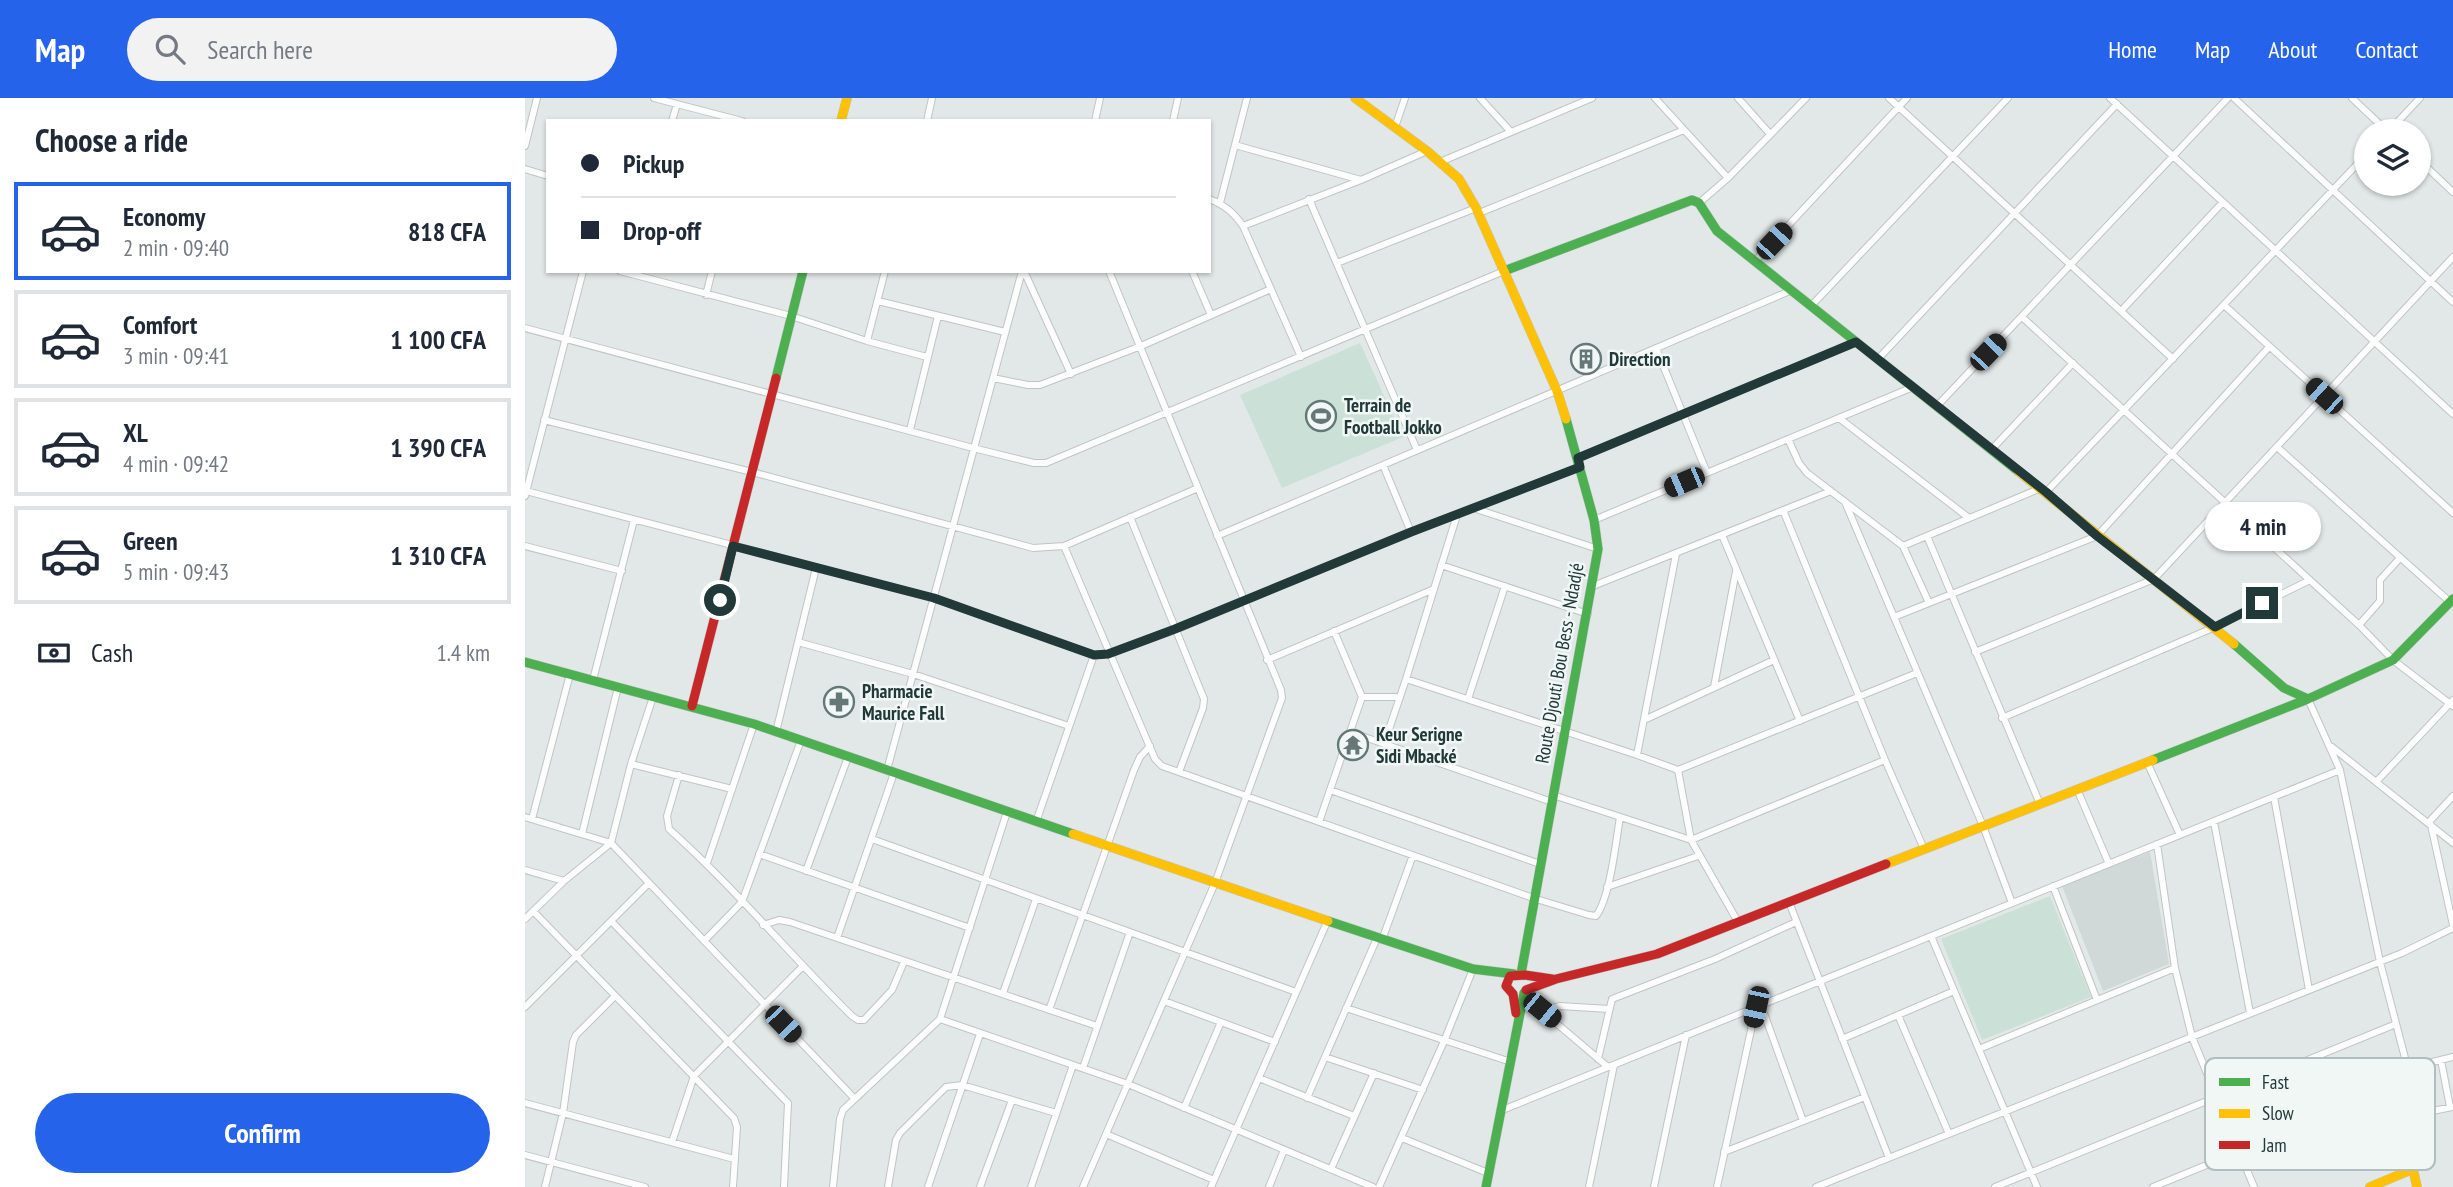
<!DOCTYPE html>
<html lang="en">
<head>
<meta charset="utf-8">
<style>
  :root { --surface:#fff; --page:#f2f2f3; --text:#1f2937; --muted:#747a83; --line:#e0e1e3; --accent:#2563eb }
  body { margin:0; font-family:"PT Sans Narrow",sans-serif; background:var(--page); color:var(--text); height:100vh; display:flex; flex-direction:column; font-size:26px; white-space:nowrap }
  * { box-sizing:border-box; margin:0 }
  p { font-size:23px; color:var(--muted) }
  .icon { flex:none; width:38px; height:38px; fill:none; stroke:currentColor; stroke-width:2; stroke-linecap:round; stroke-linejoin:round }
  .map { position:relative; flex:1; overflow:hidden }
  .sheet { display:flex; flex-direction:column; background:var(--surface); width:525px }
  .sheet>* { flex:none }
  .hud { position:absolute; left:21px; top:21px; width:665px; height:154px; border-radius:0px; box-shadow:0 2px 5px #0004; display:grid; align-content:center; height:154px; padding:0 35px; background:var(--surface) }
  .fabs { position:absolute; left:1829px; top:21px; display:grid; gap:14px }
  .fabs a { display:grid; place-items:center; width:77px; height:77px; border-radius:50%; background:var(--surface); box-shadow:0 2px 5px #0004; font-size:35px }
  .end { position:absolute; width:32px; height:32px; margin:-16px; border:9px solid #213a39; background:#fff; box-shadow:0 0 0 4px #fff }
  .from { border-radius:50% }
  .bubble { position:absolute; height:49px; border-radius:24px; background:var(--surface); box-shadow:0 2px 5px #0004; font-size:23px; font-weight:700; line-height:49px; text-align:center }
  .car { position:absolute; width:21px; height:42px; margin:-21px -10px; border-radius:9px; box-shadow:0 0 5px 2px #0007; background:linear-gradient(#222 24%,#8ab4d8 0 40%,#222 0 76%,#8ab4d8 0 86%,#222 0) }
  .hud b { display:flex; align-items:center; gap:24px; height:66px; font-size:26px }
  .hud b+b { border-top:2px solid var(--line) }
  .hud i { width:18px; height:18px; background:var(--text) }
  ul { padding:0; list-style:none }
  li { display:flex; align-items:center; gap:21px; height:98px; margin:0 14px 10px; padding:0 21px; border:4px solid var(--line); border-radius:0px }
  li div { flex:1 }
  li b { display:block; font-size:26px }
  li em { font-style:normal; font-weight:700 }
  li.selected { border-color:var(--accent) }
  li>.icon { width:63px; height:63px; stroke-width:1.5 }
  h2 { padding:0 35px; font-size:32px; line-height:84px }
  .pay { display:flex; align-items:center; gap:18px; height:77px; padding:0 35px; font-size:26px }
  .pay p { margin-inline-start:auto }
  .cta { display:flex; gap:14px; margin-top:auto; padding:14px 35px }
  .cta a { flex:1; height:80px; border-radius:42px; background:var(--accent); color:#fff; font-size:28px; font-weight:700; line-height:80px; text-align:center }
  header { display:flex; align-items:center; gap:42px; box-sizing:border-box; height:98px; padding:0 35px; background:var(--accent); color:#fff }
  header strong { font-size:33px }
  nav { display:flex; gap:38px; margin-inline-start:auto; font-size:24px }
  .search { width:490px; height:63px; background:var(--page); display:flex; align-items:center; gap:18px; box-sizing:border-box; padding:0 24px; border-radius:38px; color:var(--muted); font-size:26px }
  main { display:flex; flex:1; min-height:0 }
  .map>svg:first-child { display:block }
</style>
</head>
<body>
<header>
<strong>Map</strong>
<div class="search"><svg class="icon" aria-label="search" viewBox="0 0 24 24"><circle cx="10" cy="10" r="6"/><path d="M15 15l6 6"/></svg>Search here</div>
<nav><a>Home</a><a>Map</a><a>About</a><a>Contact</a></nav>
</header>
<main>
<section class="sheet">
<h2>Choose a ride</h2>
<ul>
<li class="selected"><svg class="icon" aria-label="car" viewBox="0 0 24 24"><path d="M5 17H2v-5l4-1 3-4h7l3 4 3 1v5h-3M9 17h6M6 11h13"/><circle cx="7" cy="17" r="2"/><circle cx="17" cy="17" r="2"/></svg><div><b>Economy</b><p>2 min · 09:40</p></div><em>818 CFA</em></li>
<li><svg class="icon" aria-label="car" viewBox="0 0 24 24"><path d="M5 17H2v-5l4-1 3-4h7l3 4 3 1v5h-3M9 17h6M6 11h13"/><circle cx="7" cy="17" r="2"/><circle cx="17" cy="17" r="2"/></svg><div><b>Comfort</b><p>3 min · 09:41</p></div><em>1 100 CFA</em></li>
<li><svg class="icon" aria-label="car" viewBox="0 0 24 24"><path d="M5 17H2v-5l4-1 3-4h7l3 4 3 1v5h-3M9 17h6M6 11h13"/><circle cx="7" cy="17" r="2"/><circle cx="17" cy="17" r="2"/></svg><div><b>XL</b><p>4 min · 09:42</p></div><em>1 390 CFA</em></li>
<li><svg class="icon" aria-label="car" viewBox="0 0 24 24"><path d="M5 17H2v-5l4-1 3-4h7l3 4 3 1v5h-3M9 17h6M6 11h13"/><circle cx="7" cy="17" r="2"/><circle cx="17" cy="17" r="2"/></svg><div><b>Green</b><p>5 min · 09:43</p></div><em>1 310 CFA</em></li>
</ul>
<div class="pay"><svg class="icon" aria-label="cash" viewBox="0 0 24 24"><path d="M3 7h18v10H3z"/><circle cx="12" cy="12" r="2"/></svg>Cash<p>1.4 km</p></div>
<div class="cta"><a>Confirm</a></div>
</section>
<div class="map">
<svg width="1928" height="1089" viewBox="0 0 1928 1089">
  <rect width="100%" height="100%" fill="#e2e8e7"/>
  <path fill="#d0d9d7" d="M1625,754L1644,866L1578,893L1537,788Z"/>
  <path fill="#cbe1d7" d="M835,245L878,339L757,390L715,297Z
    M1525,798L1566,899L1457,942L1416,841Z"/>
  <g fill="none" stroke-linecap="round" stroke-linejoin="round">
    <g stroke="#bfc5c4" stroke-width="8">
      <path id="street" d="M129,0L217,23
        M955,0L986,34
        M1130,0L1203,80
        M1213,0L1245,36
        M1364,0L1648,261
        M1585,0L1928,316
        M1709,0L1928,204
        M1827,0L1862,33
        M147,23L152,6
        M402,23L407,0
        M570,23L575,0
        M648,23L653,0
        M870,29L880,0
        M1864,33L1895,0
        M710,47L836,82
        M0,48L12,0
        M1894,62L1928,94
        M915,64L1067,0
        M0,71L23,78
        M684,101C700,107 709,115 718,128L776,259
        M784,101L892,352
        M695,105L722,0
        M1174,105L1203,80L1281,0
        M954,115L1159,32
        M718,128L836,82L902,53
        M1231,162L1382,0
        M812,165L951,110
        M95,173L266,218L342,243L402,259
        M499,173L546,276
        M667,173L686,217
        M181,197L187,173
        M353,203L480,234
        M1287,207L1483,0
        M1699,207L1928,415
        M1596,213L1698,104
        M1497,219L1834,527L1868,562L1928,608
        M0,230L448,350L509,365H521L979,173
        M342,243L360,173
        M1131,250L1182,375
        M1353,261L1592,6
        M468,280L503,287H515L616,248L746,191
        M1412,308L1703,0
        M1314,320L1444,420
        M19,322L227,374L508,450L539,448L673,390
        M385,332L413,218
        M1263,341L1274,365L1282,375L1378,448L1404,505
        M1752,349L1925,504
        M1467,351L1548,265
        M1053,360L1331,244
        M858,367L886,434
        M1,393L409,500L569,557L584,556L650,532L886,434L1055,369
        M1521,394L1841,57
        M0,398L58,173
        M1320,404L1458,728L1487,805
        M948,410L1073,451
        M1258,412L1360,662L1399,751
        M605,419L679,601L678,610L654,674
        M1069,422L1388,289
        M1197,437L1275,623
        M692,438L1267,192
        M1402,438L1515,706
        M0,448L97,473
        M539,448L630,661L637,668L1008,800L1064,817L1071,818C1085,800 1091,743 1095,719
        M1378,448L1516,390
        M916,467L1063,516
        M1068,488L1306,393
        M1369,519L1572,438L1744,249
        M1834,527L1855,503V482L1875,460
        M273,544L388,576L544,628
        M1450,554L1629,481L1928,159
        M742,562L909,491
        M881,581L1112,657L1153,672L1392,575
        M68,582L109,422
        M1189,589L1211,473
        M837,599H875
        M943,601L980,488
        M1783,601L1815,672L1855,864L1886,983L1892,1016L1888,1071
        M1477,620L1690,529L1785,482
        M1119,622L1249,562
        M251,634L291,470
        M825,634L1027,704
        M859,646L881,581L932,417
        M1807,649L1928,745
        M1112,657L1151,456
        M1622,664L1655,737
        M106,666L207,691
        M362,672L497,173
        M1153,672L1166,742L1213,824
        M154,677L142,718L144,731C209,789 265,857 327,918L333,922H339L367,892L379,864
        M1851,684L1928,602
        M1552,691L1584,766
        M805,692L1015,766
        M1028,697L1166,742L1360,662
        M1749,699L1784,892
        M0,719L86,745L329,1000
        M7,721L45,576
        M511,724L569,557
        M794,724L837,599L809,533
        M1689,724L1725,915
        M1903,725L1928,698
        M1906,727L1928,827
        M57,736L93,589
        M347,741L771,894
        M1632,746L1650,870L1667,939L1729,1089
        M234,756L445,830
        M182,765L229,626
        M0,772L39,783
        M281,773L323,659
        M1528,788L1572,902
        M1082,789L1173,758
        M1264,804L1364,1060
        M8,813L209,1020L212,1029L208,1089
        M0,821L39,783L86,745L106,666L128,599
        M87,824L263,1005L259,1089
        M238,827L254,822L265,824L572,928
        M1406,838L1512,1089
        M312,840L369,675
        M857,842L888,757
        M179,843L217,804L276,642
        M478,895L511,801
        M997,901L1017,913L1083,969
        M639,903L750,944
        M1236,907L1278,1023
        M0,909L124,785
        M821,910L986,964
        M524,912L609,672L615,659L625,648
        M1017,913L1035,908L1084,911
        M1373,917L1424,1036
        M415,921L603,986L848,1089
        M1317,941L1429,893
        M1454,951L1650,870
        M800,959L898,992
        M1073,961L1087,901L1190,861L1271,824
        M1916,962L1925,1009
        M558,970L605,834
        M1883,970L1928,959
        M734,980L829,1018
        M782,1000L852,840
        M0,1005L209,1061
        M659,1010L696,924
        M975,1013L1815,672
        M1892,1016L1928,1009
        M581,1036L689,1082
        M877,1040L963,1075
        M147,1044L169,978L277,869
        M1199,1054L1340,999
        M0,1057L120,1089
        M806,1071L849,975
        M20,1089L38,1015L48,944L51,937L90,898
        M308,1089L315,1021L318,1012L415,921L482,714
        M363,1089L371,1042L375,1035L421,989L437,987L531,1015
        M403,1089L455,936
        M455,1089L487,1002
        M506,1089L548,967
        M558,1089L690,785L757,600L756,592L584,173
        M686,1089L802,824
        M744,1089L759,1052
        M854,1089L920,941L948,871
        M1064,1089L1089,967
        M1129,1089L1161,937
        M1192,1089L1231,909
        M1291,1089L1877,855L1928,830
        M1470,1089L1871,926
        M1628,1089L1886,983"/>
    </g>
    <g stroke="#bec6c4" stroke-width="10">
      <path id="fast" d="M979,173L1167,102L1174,105L1192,133L1493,373
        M251,280L278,173
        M1709,546L1759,590L1783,601
        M0,564L229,626L548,736
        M1628,662L1783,601L1868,562L1928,501
        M803,823L948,871L989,876
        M996,876L1073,451L1069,422L1041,321
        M961,1089L999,895"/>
    </g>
    <g stroke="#bec6c4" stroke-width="10">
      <path id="slow" d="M830,0L902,53L934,81L951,110L1032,293L1041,321
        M316,23L322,0
        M1493,373L1709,546
        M548,736L803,823
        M1361,766L1628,662
        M1845,1089L1888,1071L1892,1089"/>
    </g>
    <g stroke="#bec6c4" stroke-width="10">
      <path id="jam" d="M167,608L251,280
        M1001,892L1031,881L1132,856L1361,766
        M991,915L988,896L981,888L985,878L1000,877L1027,881"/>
    </g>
    <use href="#street" stroke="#fbfcfb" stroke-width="6"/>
    <use href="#fast" stroke="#4caf50" stroke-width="9"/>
    <use href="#slow" stroke="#ffc107" stroke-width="9"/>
    <use href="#jam" stroke="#c62828" stroke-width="9"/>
  </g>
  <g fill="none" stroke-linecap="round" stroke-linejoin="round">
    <path stroke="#213a39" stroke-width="9" d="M195,502L208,448L409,500L569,557L583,556L650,531L886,434L1055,369L1053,360L1331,244L1521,394L1572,438L1690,529L1737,505"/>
  </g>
  <defs>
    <g id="building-ring" transform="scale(1.575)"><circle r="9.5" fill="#f0f7f5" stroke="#657776" stroke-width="1.5"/><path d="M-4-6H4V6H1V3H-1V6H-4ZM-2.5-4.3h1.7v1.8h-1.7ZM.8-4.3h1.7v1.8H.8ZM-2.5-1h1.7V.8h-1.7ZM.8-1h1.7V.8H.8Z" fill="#657776"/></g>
    <g id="stadium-ring" transform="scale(1.575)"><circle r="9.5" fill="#f0f7f5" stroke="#657776" stroke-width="1.5"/><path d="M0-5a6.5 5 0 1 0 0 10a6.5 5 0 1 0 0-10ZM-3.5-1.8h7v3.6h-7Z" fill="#657776"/></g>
    <g id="pharmacy-ring" transform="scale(1.575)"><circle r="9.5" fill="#f0f7f5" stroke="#657776" stroke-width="1.5"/><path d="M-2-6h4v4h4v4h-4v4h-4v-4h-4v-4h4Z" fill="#657776"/></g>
    <g id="temple-ring" transform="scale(1.575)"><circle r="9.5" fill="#f0f7f5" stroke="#657776" stroke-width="1.5"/><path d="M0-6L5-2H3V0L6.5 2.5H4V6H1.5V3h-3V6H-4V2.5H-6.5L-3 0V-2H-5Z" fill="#657776"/></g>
  </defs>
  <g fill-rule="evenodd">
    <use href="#building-ring" x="1061" y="261"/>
    <use href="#stadium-ring" x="796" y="318"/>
    <use href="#pharmacy-ring" x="314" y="604"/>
    <use href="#temple-ring" x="828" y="647"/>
  </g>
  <g text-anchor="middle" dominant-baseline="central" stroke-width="5" stroke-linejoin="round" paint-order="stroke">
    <g font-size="19" font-weight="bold" fill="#213a39" stroke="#f0f7f5" text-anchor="start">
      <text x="1084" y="261">Direction</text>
      <text x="819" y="307">Terrain de<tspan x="819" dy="22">Football Jokko</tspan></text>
      <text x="337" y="593">Pharmacie<tspan x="337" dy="22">Maurice Fall</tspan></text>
      <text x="851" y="636">Keur Serigne<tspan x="851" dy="22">Sidi Mbacké</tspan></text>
    </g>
    <g font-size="19" fill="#213a39" stroke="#f0f7f5">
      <text transform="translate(1034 565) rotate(-80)">Route Djouti Bou Bess - Ndadjé</text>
    </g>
  </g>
  <rect x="1680" y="960" width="230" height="112" rx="10" fill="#f0f7f5" stroke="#b2bebd" stroke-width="2"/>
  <rect x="1694" y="980" width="31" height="8" fill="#4caf50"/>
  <rect x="1694" y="1011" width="31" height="9" fill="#ffc107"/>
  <rect x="1694" y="1043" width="31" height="8" fill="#c62828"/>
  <g font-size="19" fill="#213a39">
    <text x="1737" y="991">Fast</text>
    <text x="1737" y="1022">Slow</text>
    <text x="1737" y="1054">Jam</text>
  </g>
</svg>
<div class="fabs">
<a><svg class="icon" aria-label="layers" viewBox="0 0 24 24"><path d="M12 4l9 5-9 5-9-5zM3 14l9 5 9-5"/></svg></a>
</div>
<i class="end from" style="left:195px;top:502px"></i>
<i class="end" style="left:1737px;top:505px"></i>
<div class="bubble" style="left:1680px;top:404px;width:116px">4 min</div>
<i class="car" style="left:1249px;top:143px;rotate:43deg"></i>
<i class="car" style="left:1463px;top:254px;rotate:44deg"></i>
<i class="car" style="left:1799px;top:298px;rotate:312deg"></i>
<i class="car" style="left:1159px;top:384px;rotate:247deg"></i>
<i class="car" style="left:1231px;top:909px;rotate:192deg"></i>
<i class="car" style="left:1017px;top:912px;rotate:129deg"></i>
<i class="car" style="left:258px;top:926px;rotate:136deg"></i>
<div class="hud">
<b><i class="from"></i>Pickup</b>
<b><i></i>Drop-off</b>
</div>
</div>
</main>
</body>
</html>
